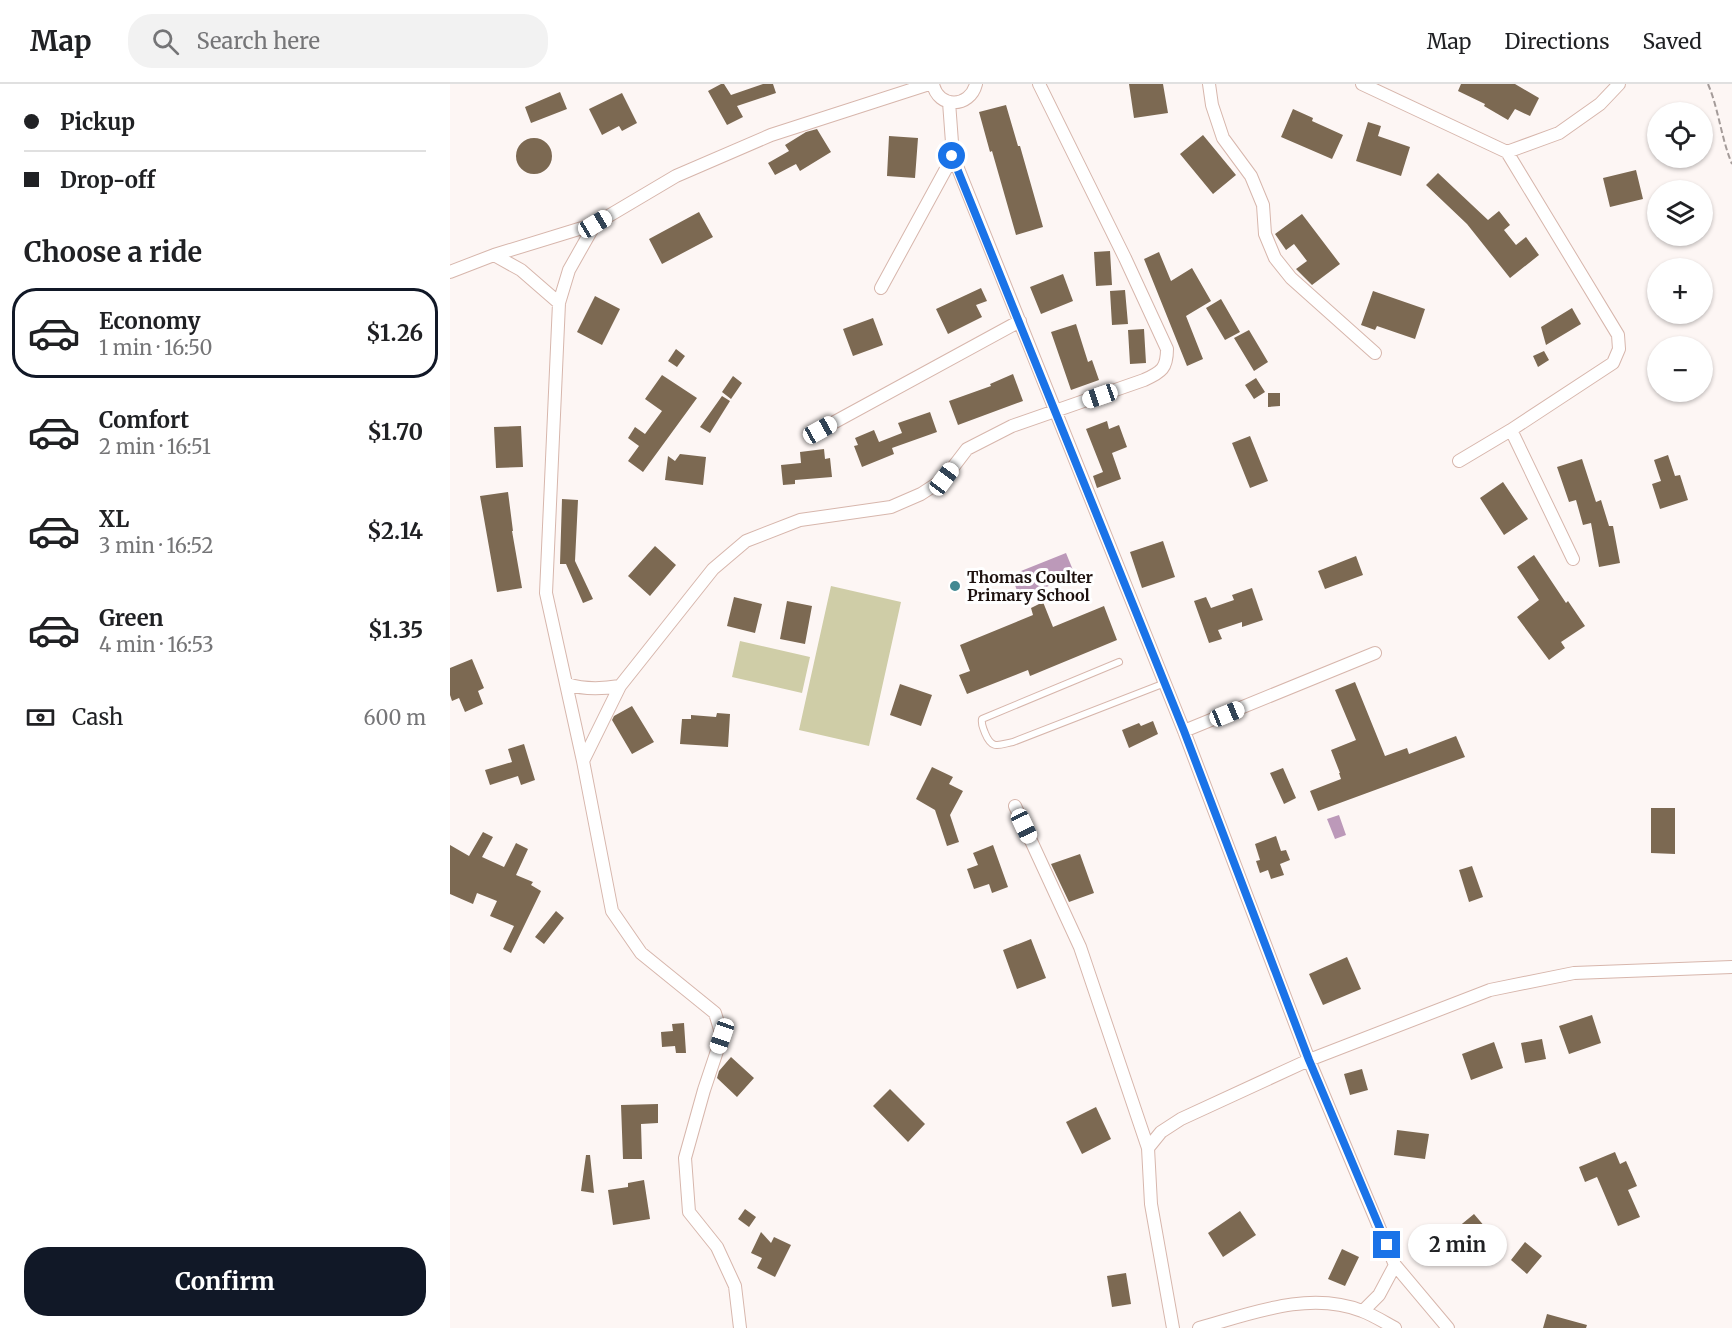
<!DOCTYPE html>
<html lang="en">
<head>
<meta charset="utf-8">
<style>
  :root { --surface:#fff; --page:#f2f2f2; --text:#202124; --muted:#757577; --line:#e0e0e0; --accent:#111827 }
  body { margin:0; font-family:Merriweather,serif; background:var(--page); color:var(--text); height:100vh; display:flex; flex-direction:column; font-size:22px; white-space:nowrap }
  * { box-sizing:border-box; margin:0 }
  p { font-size:20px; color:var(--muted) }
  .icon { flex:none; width:33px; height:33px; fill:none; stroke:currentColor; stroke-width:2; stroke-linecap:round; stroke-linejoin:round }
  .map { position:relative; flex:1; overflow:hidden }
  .drawer { display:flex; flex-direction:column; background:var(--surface); width:450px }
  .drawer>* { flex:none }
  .hud { display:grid; align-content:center; height:132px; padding:0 24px; background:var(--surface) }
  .buttons { position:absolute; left:1197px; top:18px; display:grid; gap:12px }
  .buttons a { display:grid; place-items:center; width:66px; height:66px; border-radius:50%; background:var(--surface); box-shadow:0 2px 4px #0004; font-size:30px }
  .end { position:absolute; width:27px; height:27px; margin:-14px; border:8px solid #1a73e8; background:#fff; box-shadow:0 0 0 3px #fff }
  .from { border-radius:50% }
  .bubble { position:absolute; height:42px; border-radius:21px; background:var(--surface); box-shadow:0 2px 4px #0004; font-size:20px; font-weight:700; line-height:42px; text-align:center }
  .car { position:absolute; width:18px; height:36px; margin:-18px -9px; border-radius:8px; box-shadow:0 0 4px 2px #0007; background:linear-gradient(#fff 24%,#345 0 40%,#fff 0 76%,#345 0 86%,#fff 0) }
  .hud b { display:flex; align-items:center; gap:21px; height:57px; font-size:22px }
  .hud b+b { border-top:2px solid var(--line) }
  .hud i { width:15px; height:15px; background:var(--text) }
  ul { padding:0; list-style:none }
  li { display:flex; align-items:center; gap:18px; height:90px; margin:0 12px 9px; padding:0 12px; border:3px solid transparent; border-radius:24px }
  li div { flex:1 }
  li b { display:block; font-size:22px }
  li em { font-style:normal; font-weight:700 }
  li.current { border-color:var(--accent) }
  li>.icon { width:54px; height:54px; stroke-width:1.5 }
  h2 { padding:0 24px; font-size:27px; line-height:72px }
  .pay { display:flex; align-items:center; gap:15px; height:66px; padding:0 24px; font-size:22px }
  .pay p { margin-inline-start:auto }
  .primary-button { display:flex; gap:12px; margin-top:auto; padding:12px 24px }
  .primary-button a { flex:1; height:69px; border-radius:24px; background:var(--accent); color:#fff; font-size:24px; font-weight:700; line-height:69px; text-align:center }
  header { display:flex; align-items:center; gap:36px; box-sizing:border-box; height:84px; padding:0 30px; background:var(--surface); border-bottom:2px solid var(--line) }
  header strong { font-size:28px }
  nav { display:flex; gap:33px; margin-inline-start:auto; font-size:21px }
  .search { width:420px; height:54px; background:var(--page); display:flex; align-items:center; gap:15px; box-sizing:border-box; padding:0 21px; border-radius:24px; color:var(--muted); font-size:22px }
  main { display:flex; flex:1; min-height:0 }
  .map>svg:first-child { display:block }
</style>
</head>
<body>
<header>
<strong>Map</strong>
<div class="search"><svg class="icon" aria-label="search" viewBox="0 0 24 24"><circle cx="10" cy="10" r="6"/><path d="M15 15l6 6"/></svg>Search here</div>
<nav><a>Map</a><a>Directions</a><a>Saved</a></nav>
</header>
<main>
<section class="drawer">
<div class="hud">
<b><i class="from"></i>Pickup</b>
<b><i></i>Drop-off</b>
</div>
<h2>Choose a ride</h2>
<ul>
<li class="current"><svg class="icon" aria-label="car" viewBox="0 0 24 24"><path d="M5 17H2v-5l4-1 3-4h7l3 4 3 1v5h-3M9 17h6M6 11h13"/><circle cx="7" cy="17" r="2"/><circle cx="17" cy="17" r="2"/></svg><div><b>Economy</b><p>1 min · 16:50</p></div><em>$1.26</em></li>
<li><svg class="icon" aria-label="car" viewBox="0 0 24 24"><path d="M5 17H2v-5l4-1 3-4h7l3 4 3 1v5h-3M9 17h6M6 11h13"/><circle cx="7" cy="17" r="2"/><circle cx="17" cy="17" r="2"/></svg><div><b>Comfort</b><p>2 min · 16:51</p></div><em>$1.70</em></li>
<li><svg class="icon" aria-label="car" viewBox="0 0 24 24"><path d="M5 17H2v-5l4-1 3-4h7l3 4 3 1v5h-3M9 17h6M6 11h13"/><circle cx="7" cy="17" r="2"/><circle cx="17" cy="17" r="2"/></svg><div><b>XL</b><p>3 min · 16:52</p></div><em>$2.14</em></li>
<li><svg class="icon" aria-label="car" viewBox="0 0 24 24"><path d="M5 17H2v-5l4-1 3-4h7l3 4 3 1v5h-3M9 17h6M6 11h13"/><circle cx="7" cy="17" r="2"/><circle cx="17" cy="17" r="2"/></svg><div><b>Green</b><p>4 min · 16:53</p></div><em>$1.35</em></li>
</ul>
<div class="pay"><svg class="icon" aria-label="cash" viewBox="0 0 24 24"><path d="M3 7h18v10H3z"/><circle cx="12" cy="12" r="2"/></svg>Cash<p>600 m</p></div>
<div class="primary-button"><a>Confirm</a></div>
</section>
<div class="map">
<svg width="1282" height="1244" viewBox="0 0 1282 1244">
  <rect width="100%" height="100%" fill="#fdf6f4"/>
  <path fill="#cfcda7" d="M381,502L451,518L419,662L349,646Z
    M290,557L360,573L352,609L282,593Z"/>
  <path fill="#bc99b9" d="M616,469L625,491L570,514L561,491Z
    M889,731L896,751L885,755L877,735Z"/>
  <path fill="#7c6952" d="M271,0H274L281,11L313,0H323L326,9L287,22L293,33L277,41L258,7Z
    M679,0H713L718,29L684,34Z
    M1011,0H1065L1089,14L1080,32L1065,25L1058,36L1034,22L1035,20L1008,7Z
    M110,8L117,25L81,39L75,23Z
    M172,9L187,39L172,47L169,42L152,51L139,25Z
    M556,21L568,62H570L593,143L566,151L542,67L540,68L529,28Z
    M843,25L863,34L862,37L893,51L882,75L831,53Z
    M918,38L931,42L928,52L960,63L951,92L906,77Z
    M367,45L381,68L350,87L346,80L325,91L318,79L339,67L335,61L356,48Z
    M753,51L786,91L763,110L730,70Z
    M439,52L468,54L465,94L437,92Z
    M66 72a18 18 0 1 1 36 0a18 18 0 1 1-36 0Z
    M1186,86L1193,115L1160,123L1153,94Z
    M988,89L1038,136L1049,127L1060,141L1054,146L1066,161L1076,153L1089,171L1060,194L1017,140L976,101Z
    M249,128L263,153L212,180L199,155Z
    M852,130L890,180L862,201L846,185L857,177L844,160L836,166L825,150Z
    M660,167L662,201L646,202L644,168Z
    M709,168L721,197L742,184L761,217L736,232L753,275L737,282L694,175Z
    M613,190L623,217L591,230L580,203Z
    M531,204L537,217L526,221L532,233L498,250L486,225Z
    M675,206L678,240L662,241L660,207Z
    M923,207L975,225L965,255L927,242L925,246L911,241Z
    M145,212L170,225L152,261L127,248Z
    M771,215L790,248L775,256L756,224Z
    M1122,224L1131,240L1096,261L1091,243Z
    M423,234L433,261L403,272L393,245Z
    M626,240L638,278L642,276L649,296L621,306L601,248Z
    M694,245L696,279L680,280L678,246Z
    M799,246L818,278L804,287L784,254Z
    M226,265L235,272L227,283L218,277Z
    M1094,267L1099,276L1088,283L1083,272Z
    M563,290L573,317L508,341L499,317L541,302L540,300Z
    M212,291L247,314L193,388L178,377L189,362L178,354L185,343L195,350L212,327L195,315Z
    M283,292L292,299L281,315L272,308Z
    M806,294L815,308L804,315L795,301Z
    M818,309H830V322L818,323Z
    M272,312L280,317L260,349L250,343Z
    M480,328L487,348L442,364L444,370L412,383L404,362L408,361L405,354L424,346L429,358L452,349L448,339Z
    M657,337L659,345L669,341L677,363L662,369L671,395L647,404L643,392L653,388L636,345Z
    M71,342L73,383L46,384L44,343Z
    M800,352L818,397L800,404L782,359Z
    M374,365L375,375L380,374L382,393L345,396V400L333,401L331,381L351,379L350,368Z
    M230,370L256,373L253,401L215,396L218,372L225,377Z
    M1218,371L1225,392L1230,391L1238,416L1210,425L1202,400L1211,397L1204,376Z
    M1132,375L1146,418L1151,416L1159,442H1163L1170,479L1149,483L1141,439L1133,441L1126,416L1119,418L1107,383Z
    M1053,398L1078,435L1054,451L1030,414Z
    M58,408L63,447H62L72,504L47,508L30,412Z
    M112,415L128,416L125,477L143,515L133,519L116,480H110Z
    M713,457L725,493L692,504L680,468Z
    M205,462L226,481L200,512L178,492Z
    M1084,471L1116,519L1118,517L1135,542L1111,558L1115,564L1099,576L1067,533L1089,516L1067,483Z
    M906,472L913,491L875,505L868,487Z
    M802,504L813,536L792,543V538L768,546L772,555L759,559L744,517L756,513L761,524L784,516L782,511Z
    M284,513L312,520L305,549L277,542Z
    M337,517L362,522L355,560L330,555Z
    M593,518L603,543L654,522L667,556L580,592L578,586L517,610L509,591L520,587L510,561L583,531L581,524Z
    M22,575L34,604L28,607L33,620L15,628L9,614L2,617L0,611V584Z
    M905,598L935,672L957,664L959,670L1006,652L1015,673L868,727L860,707L891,695L889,689H890L881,666L906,656L885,606Z
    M450,600L482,611L471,642L440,631Z
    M182,622L204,658L182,670L162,636L164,632Z
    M267,629L280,630L278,663L230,660L232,635H241V631L266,633Z
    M703,637L708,650L679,664L672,646L689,639L691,642Z
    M74,660L85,696L71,701L68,692L40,701L35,686L62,678L58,665Z
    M482,683L503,693L499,700L513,707L500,731L509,758L497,762L485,726L466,715Z
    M833,684L846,714L834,720L820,689Z
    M1201,724H1225V770L1201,769Z
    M33,748L43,753L32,773L54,783L66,759L78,765L66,791L83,798L81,801L91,807L61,869L53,865L64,842L40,832L47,817L27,809L23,820L0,810V761L19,772Z
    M826,752L831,767L836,766L840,776L830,780L834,791L821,795L818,786L810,789L806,777L810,776L805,760Z
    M543,761L558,803L542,809L539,800L524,805L517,785L528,781L523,769Z
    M630,770L644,809L619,818L601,780Z
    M1022,782L1033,813L1019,818L1009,786Z
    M106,827L114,834L94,860L85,853Z
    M581,855L596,894L567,905L553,866Z
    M897,873L911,905L873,921L859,890Z
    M1142,931L1151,959L1119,970L1109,942Z
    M234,939L236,969H226L225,962L212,963L211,948L223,947L222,940Z
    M1092,955L1096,975L1075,979L1071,959Z
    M1044,958L1053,984L1021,996L1012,970Z
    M281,973L304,994L287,1013L267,994L269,987Z
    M912,985L918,1006L900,1011L894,990Z
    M440,1005L475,1040L458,1058L423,1022Z
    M208,1020V1039L191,1040L192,1075H173L171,1021Z
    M646,1023L661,1055L632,1070L616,1038Z
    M947,1046L979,1050L975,1075L944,1071Z
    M1165,1068L1170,1080L1176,1077L1187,1102L1178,1106L1190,1133L1168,1142L1147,1093L1135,1098L1129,1083Z
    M136,1071H140L144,1109L131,1107Z
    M194,1096L200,1135L163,1141L158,1106L178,1103V1099Z
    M295,1125L306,1133L299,1143L288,1135Z
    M790,1127L806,1151L773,1173L758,1149Z
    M1024,1130L1047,1157L1030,1172L1007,1144Z
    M311,1148L321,1159L324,1153L341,1161L325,1193L307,1184L312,1174L301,1169Z
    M1075,1158L1092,1172L1077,1190L1061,1176Z
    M892,1165L909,1173L895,1202L878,1195Z
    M676,1189L681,1220L662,1223L657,1192Z
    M1097,1230L1137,1241L1136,1244H1093Z"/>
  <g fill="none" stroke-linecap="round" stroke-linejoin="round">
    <g stroke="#d7b6ac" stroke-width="8">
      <path id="lane" d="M669,578L532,635C531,641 533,643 535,649C542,666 548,661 563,658L715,599"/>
    </g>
    <g stroke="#d7b6ac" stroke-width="14">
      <path id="street" d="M483,0C488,25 520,24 526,0
        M759,0L762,21L773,54L801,92L813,121L815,150L825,174L841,194L925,269
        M912,0L1057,68L1109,49L1150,20L1169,0
        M499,18L503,72L734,647L859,976L945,1181L998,1244
        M145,140L119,186L109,219L96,509L133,677L162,827L191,869L265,929L272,952L254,1006L235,1074L239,1128L267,1163L285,1202L290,1244
        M44,171L71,186L109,219
        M0,188L44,171L145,140L226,92L321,51L479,0
        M431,204L503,72
        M370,346L570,237
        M1061,346L1123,475
        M1009,377L1061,346L1163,279L1169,265L1168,251L1057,68
        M117,600C135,606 152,605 170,602
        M734,647L925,569
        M133,677L170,602L263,485L296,457L350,436L441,423L471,410L494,395L517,365L562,342L694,296C712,288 717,284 717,265L675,174L589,0
        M565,722L630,863L698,1064
        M913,1227L929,1211L945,1181
        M723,1244L701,1120L698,1064L711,1048L731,1035L859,976L1040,906L1124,889L1282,883
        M749,1244C800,1230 859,1206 912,1227C923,1231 934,1238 945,1244"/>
    </g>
    <path stroke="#a49b99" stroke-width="2" stroke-dasharray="6 3" stroke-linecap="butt" d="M1258,0C1269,26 1271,54 1282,80"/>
    <use href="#lane" stroke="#fff" stroke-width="6"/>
    <use href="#street" stroke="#fff" stroke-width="12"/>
  </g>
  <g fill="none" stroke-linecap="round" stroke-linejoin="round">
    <path stroke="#1a73e8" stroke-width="8" d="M502,72L734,647L859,976L937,1161"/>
  </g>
  <circle fill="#428992" stroke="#fff" stroke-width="2" cx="505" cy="502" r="6"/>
  <g text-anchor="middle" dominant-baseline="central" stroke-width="6" stroke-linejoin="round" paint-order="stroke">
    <g font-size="16" font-weight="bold" fill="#1e120f" stroke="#fff" text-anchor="start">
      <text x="517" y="493">Thomas Coulter<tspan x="517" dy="18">Primary School</tspan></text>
    </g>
  </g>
</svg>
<div class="buttons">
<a><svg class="icon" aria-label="locate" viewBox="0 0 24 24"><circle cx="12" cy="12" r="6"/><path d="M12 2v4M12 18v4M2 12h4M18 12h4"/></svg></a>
<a><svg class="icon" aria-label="layers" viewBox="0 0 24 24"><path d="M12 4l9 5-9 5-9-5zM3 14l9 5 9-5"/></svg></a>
<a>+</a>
<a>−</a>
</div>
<i class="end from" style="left:502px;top:72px"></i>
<i class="end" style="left:937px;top:1161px"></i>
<div class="bubble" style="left:958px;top:1140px;width:99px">2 min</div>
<i class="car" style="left:145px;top:140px;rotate:59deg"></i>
<i class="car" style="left:650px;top:312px;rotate:251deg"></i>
<i class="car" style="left:370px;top:346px;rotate:61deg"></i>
<i class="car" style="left:494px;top:395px;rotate:37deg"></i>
<i class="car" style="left:777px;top:630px;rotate:68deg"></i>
<i class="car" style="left:574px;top:742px;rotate:155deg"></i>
<i class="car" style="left:272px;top:952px;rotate:199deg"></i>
</div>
</main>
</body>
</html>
